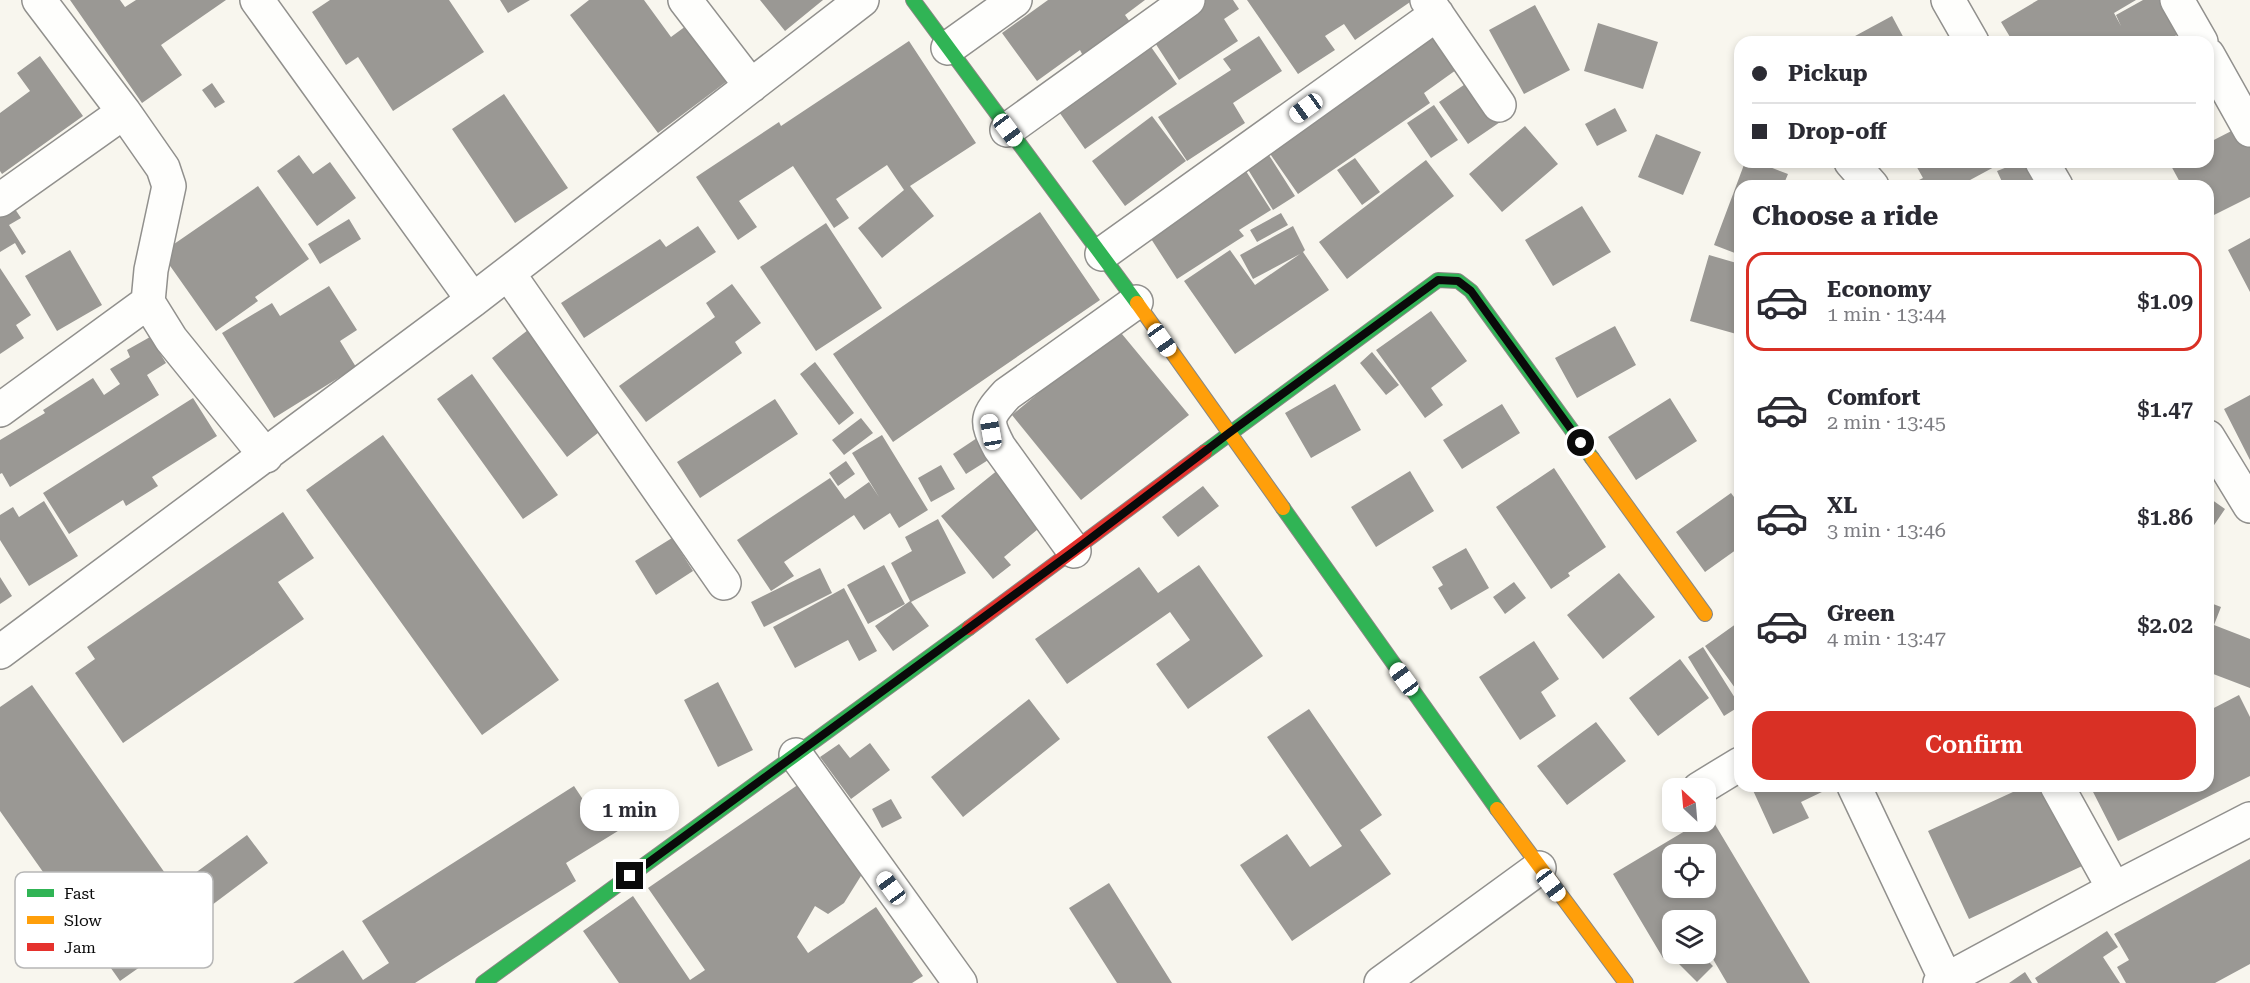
<!DOCTYPE html>
<html lang="en">
<head>
<meta charset="utf-8">
<style>
  :root { --surface:#fff; --page:#f7f7f7; --text:#2b2b33; --muted:#7c7c81; --line:#e1e1e2; --accent:#d93025 }
  body { margin:0; font-family:"Roboto Serif",serif; background:var(--page); color:var(--text); height:100vh; display:flex; flex-direction:column; font-size:22px; white-space:nowrap }
  * { box-sizing:border-box; margin:0 }
  p { font-size:20px; color:var(--muted) }
  .icon { flex:none; width:33px; height:33px; fill:none; stroke:currentColor; stroke-width:2; stroke-linecap:round; stroke-linejoin:round }
  .map { position:relative; flex:1; overflow:hidden }
  .sheet { position:absolute; left:1734px; top:180px; width:480px; height:612px; display:flex; flex-direction:column; background:var(--surface); border-radius:18px; box-shadow:0 3px 9px #0003 }
  .sheet>* { flex:none }
  .banner { position:absolute; left:1734px; top:36px; width:480px; height:132px; border-radius:18px; box-shadow:0 3px 9px #0003; display:grid; align-content:center; height:132px; padding:0 18px; background:var(--surface) }
  .needle { width:39px; rotate:334deg }
  .fabs { position:absolute; left:1662px; top:778px; display:grid; gap:12px }
  .fabs a { display:grid; place-items:center; width:54px; height:54px; border-radius:12px; background:var(--surface); box-shadow:0 3px 9px #0003; font-size:30px }
  .end { position:absolute; width:27px; height:27px; margin:-14px; border:8px solid #0a0a0a; background:#fff; box-shadow:0 0 0 3px #fff }
  .from { border-radius:50% }
  .bubble { position:absolute; height:42px; border-radius:18px; background:var(--surface); box-shadow:0 3px 9px #0003; font-size:20px; font-weight:600; line-height:42px; text-align:center }
  .car { position:absolute; width:18px; height:36px; margin:-18px -9px; border-radius:8px; box-shadow:0 0 4px 2px #0007; background:linear-gradient(#fff 24%,#345 0 40%,#fff 0 76%,#345 0 86%,#fff 0) }
  .banner b { display:flex; align-items:center; gap:21px; height:57px; font-size:22px }
  .banner b+b { border-top:2px solid var(--line) }
  .banner i { width:15px; height:15px; background:var(--text) }
  ul { padding:0; list-style:none }
  li { display:flex; align-items:center; gap:18px; height:99px; margin:0 12px 9px; padding:0 6px; border:3px solid transparent; border-radius:18px }
  li div { flex:1 }
  li b { display:block; font-size:22px }
  li em { font-style:normal; font-weight:600 }
  li.selected { border-color:var(--accent) }
  li>.icon { width:54px; height:54px; stroke-width:1.5 }
  h2 { padding:0 18px; font-size:27px; line-height:72px }
  .action { display:flex; gap:12px; margin-top:auto; padding:12px 18px }
  .action a { flex:1; height:69px; border-radius:18px; background:var(--accent); color:#fff; font-size:24px; font-weight:600; line-height:69px; text-align:center }
  .map>svg:first-child { display:block }
</style>
</head>
<body>
<div class="map">
<svg width="2250" height="983" viewBox="0 0 2250 983">
  <rect width="100%" height="100%" fill="#f8f6ee"/>
  <path fill="#9a9894" fill-rule="evenodd" d="M70,0H120L125,7L136,0H226L161,45L182,75L142,103Z
    M330,0H449L484,52L393,111L358,57L346,65L312,12Z
    M500,0H530L508,13Z
    M589,0H644L671,37L709,9L750,64L658,133L570,15Z
    M760,0H823L785,31Z
    M1048,0H1145L1125,15L1130,22L1083,56L1080,50L1037,81L1002,33Z
    M1205,0H1233L1239,9L1224,19L1238,41L1179,80L1150,35Z
    M1247,0H1413L1355,40L1344,24L1325,36L1335,50L1298,74Z
    M2038,0H2136L2114,13L2121,26L2116,15L2143,0H2169L2185,31L2163,42H2130L2129,40L2126,42H2013L2001,22Z
    M1535,5L1570,70L1524,94L1489,30Z
    M1892,16L1906,42H1844Z
    M1598,23L1658,42L1643,89L1584,71Z
    M1439,29L1463,65L1424,93L1430,103L1298,194L1266,148Z
    M1259,36L1282,71L1233,103L1245,123L1187,161L1158,117L1231,70L1223,59Z
    M909,41L976,143L910,186L934,216L882,258L858,228L904,190L887,165L836,199L849,218L834,228L793,166L739,201L757,227L738,240L696,177L779,122L781,126Z
    M1149,44L1177,84L1085,149L1057,109Z
    M40,56L83,116L2,174L0,171V113L30,91L17,73Z
    M1477,76L1506,118L1468,144L1439,102Z
    M212,83L225,102L215,108L202,90Z
    M504,94L568,188L515,223L452,129Z
    M1434,105L1458,140L1431,158L1407,123Z
    M1615,108L1627,131L1597,146L1585,124Z
    M1152,116L1186,161L1125,206L1092,161Z
    M2245,124L2250,134V197L2208,218V186H2182L2169,162H2208V143Z
    M1525,126L1558,164L1502,212L1469,174Z
    M1656,134L1701,152L1683,195L1638,177Z
    M1265,149L1295,196L1273,210L1244,163Z
    M299,155L313,174L330,162L356,198L317,226L277,171Z
    M1355,158L1380,192L1362,205L1337,170Z
    M1426,160L1454,196L1347,279L1319,242Z
    M1745,162H1757L1788,174L1783,186H1740V255L1714,245Z
    M1914,162H1994L1996,166L1959,186H1907L1923,178Z
    M2020,162H2029L2038,184L2032,186H2004L1997,171Z
    M1244,168L1271,210L1239,230L1244,236L1177,279L1146,231Z
    M258,186L309,259L255,297L258,301L216,331L161,253Z
    M13,206L21,218L9,225L26,252L22,255L15,243L0,252V214Z
    M1582,206L1611,252L1553,286L1525,240Z
    M1040,212L1100,300L893,442L833,354Z
    M1281,213L1288,225L1257,242L1250,230Z
    M349,219L361,239L320,264L308,244Z
    M826,223L882,308L816,351L760,267Z
    M698,226L716,252L584,338L561,303L660,239L666,247Z
    M1293,226L1305,250L1303,252L1329,290L1235,354L1184,281L1230,250L1255,285L1300,254L1253,279L1240,255Z
    M2250,238V292L2228,250Z
    M70,250L102,305L57,331L25,276Z
    M1709,255L1740,264V335L1690,321Z
    M0,268L31,315L16,325L24,338L0,354Z
    M732,284L761,323L735,342L742,353L646,422L619,386L715,317L706,303Z
    M329,286L357,330L340,341L356,367L274,418L222,333L272,303L280,316Z
    M1431,311L1467,361L1431,388L1443,405L1425,418L1376,350Z
    M1615,326L1636,365L1577,398L1555,358Z
    M1117,328L1189,415L1081,500L1012,415Z
    M528,330L603,429L567,457L492,358Z
    M150,337L166,363L147,375L159,395L10,487L2,473L0,474V440L45,413L43,410L93,378L104,395L120,384L110,369L130,357L127,350Z
    M1372,352L1399,385L1386,395L1360,363Z
    M815,362L854,413L839,425L800,374Z
    M472,374L558,495L523,519L437,399Z
    M1335,384L1361,430L1311,458L1285,413Z
    M2250,395V460L2224,409Z
    M193,398L217,436L152,477L158,486L126,506L123,500L69,534L43,493Z
    M1670,398L1697,441L1636,480L1608,437Z
    M775,399L798,434L700,498L677,462Z
    M1502,404L1520,433L1462,469L1443,440Z
    M861,418L873,433L844,455L832,440Z
    M383,435L559,680L482,735L306,490Z
    M882,435L928,510L899,528L890,513L864,530L854,515L784,562L794,576L771,591L737,540L830,478L845,499L869,482L879,497L852,453Z
    M980,436L993,457L966,474L953,454Z
    M846,461L855,474L838,486L829,473Z
    M941,465L955,489L931,502L918,478Z
    M1004,465L1049,520L1004,557L1011,565L993,579L941,516Z
    M1554,468L1606,547L1568,573L1570,576L1551,589L1496,507Z
    M1410,471L1434,511L1376,547L1351,507Z
    M1203,486L1219,506L1178,537L1162,517Z
    M1731,493L1740,505V547L1705,572L1676,532Z
    M2208,497L2225,509L2208,534Z
    M44,501L78,556L29,586L0,540V515L13,507L19,517Z
    M283,512L314,558L278,582L304,619L123,743L75,673L95,659L87,647Z
    M938,519L966,573L911,602L929,626L893,651L875,626L910,601L891,563L912,551L905,537Z
    M672,538L693,571L656,595L635,561Z
    M1466,548L1489,588L1451,610L1438,588L1443,585L1432,567Z
    M884,565L905,604L868,624L847,585Z
    M1199,565L1263,656L1188,709L1156,664L1190,640L1170,612L1067,684L1035,639L1139,567L1158,593Z
    M820,568L832,593L764,627L751,602Z
    M1619,573L1655,617L1603,659L1567,615Z
    M0,577L12,596L0,604Z
    M1514,582L1526,598L1505,614L1493,597Z
    M844,588L877,651L859,661L848,640L795,668L773,627Z
    M2208,602L2221,607L2214,625L2250,639V688L2208,672Z
    M1740,621V695L1705,646Z
    M1534,641L1559,679L1541,692L1556,716L1520,740L1479,677Z
    M1703,647L1740,706L1724,716L1688,657Z
    M1680,659L1709,698L1658,736L1629,698Z
    M718,682L753,750L718,767L684,700Z
    M32,685L201,924L120,981L0,811V707Z
    M2239,695L2250,717V776L2118,841L2090,786H2208V711Z
    M1029,699L1060,739L963,817L931,777Z
    M1309,709L1382,815L1360,830L1391,874L1292,941L1240,865L1287,834L1310,867L1342,846L1267,737Z
    M1596,722L1626,761L1567,805L1537,766Z
    M870,743L890,770L851,799L820,757L839,744L850,758Z
    M802,782L864,871L844,903L828,914L815,906L797,937L808,953L876,907L923,976L912,983H619L583,931L633,896L690,980L705,970L648,888Z
    M574,786L586,804L605,792L626,826L566,863L576,881L415,983H293L343,950L363,980L389,963L362,921Z
    M1751,786H1821L1824,791L1801,802L1809,818L1773,834Z
    M2026,786H2062L2095,860L1969,919L1928,831Z
    M891,799L902,818L882,828L872,809Z
    M1710,816L1810,983H1727L1706,947V921H1672V952L1663,958L1613,874L1700,822H1706V819ZM1672,855H1706V888H1672Z
    M247,835L268,863L208,908L187,879Z
    M2250,859V964L2215,983H2126L2117,967L2129,960L2114,934Z
    M1109,883L1172,983H1117L1069,908Z
    M2107,931L2118,947L2103,957L2120,983H2038L2035,978Z
    M1678,954H1701L1713,966L1697,982L1673,958Z
    M2025,972L2032,983H2009Z"/>
  <g fill="none" stroke-linecap="round" stroke-linejoin="round">
    <g stroke="#91908d" stroke-width="36">
      <path id="street" d="M39,0L124,112L163,168L169,186L151,270L148,302
        M257,0L473,300
        M685,0L751,86
        M1427,0L1499,105
        M1948,0L1972,42
        M2177,0L2201,42
        M948,48L1015,0
        M2208,55L2250,130
        M1007,130L1188,0
        M1851,162L1872,186
        M2042,162L2056,186
        M0,200L124,112
        M1102,254L1437,14
        M508,273L724,583
        M0,410L148,302L171,339L266,456
        M2208,437L2250,506
        M1074,551L999,447C985,420 986,417 1007,394L1136,302
        M0,652L473,300L862,0
        M796,755L960,983
        M1854,786L1946,980
        M2057,786L2114,889
        M1699,789L1740,764
        M1381,983L1539,868
        M1940,983L2114,889L2250,819"/>
    </g>
    <g stroke="#888783" stroke-width="16">
      <path id="fast" d="M913,0L1137,303
        M1205,452L1438,280L1458,281L1471,291L1592,458
        M1283,508L1497,809
        M483,983L969,628"/>
    </g>
    <g stroke="#888783" stroke-width="16">
      <path id="slow" d="M1137,303L1283,508
        M1592,458L1705,614
        M1497,809L1626,983"/>
    </g>
    <g stroke="#888783" stroke-width="16">
      <path id="jam" d="M969,628L1205,452"/>
    </g>
    <use href="#street" stroke="#fefefc" stroke-width="33"/>
    <use href="#fast" stroke="#30b455" stroke-width="14"/>
    <use href="#slow" stroke="#ff9f0a" stroke-width="14"/>
    <use href="#jam" stroke="#e5322d" stroke-width="14"/>
  </g>
  <g fill="none" stroke-linecap="round" stroke-linejoin="round">
    <path stroke="#0a0a0a" stroke-width="8" d="M630,876L1074,551L1229,433L1438,280L1458,281L1471,291L1581,443"/>
  </g>
  <rect x="15" y="872" width="198" height="96" rx="9" fill="#fff" stroke="#b6b6b6" stroke-width="1.5"/>
  <rect x="27" y="889" width="27" height="8" fill="#30b455"/>
  <rect x="27" y="916" width="27" height="8" fill="#ff9f0a"/>
  <rect x="27" y="943" width="27" height="8" fill="#e5322d"/>
  <g font-size="16" fill="#0a0a0a">
    <text x="64" y="899">Fast</text>
    <text x="64" y="926">Slow</text>
    <text x="64" y="953">Jam</text>
  </g>
</svg>
<div class="fabs">
<a><svg class="needle" viewBox="-14 -14 28 28"><path d="M0-13l5 13h-10z" fill="#e53935"/><path d="M0 13l5-13h-10z" fill="#7c7c81"/></svg></a>
<a><svg class="icon" aria-label="locate" viewBox="0 0 24 24"><circle cx="12" cy="12" r="6"/><path d="M12 2v4M12 18v4M2 12h4M18 12h4"/></svg></a>
<a><svg class="icon" aria-label="layers" viewBox="0 0 24 24"><path d="M12 4l9 5-9 5-9-5zM3 14l9 5 9-5"/></svg></a>
</div>
<i class="end from" style="left:1581px;top:443px"></i>
<i class="end" style="left:630px;top:876px"></i>
<div class="bubble" style="left:580px;top:789px;width:99px">1 min</div>
<i class="car" style="left:1306px;top:108px;rotate:234deg"></i>
<i class="car" style="left:1008px;top:130px;rotate:143deg"></i>
<i class="car" style="left:1162px;top:340px;rotate:145deg"></i>
<i class="car" style="left:991px;top:432px;rotate:350deg"></i>
<i class="car" style="left:1404px;top:679px;rotate:324deg"></i>
<i class="car" style="left:1551px;top:885px;rotate:143deg"></i>
<i class="car" style="left:891px;top:888px;rotate:324deg"></i>
<div class="banner">
<b><i class="from"></i>Pickup</b>
<b><i></i>Drop-off</b>
</div>
<section class="sheet">
<h2>Choose a ride</h2>
<ul>
<li class="selected"><svg class="icon" aria-label="car" viewBox="0 0 24 24"><path d="M5 17H2v-5l4-1 3-4h7l3 4 3 1v5h-3M9 17h6M6 11h13"/><circle cx="7" cy="17" r="2"/><circle cx="17" cy="17" r="2"/></svg><div><b>Economy</b><p>1 min · 13:44</p></div><em>$1.09</em></li>
<li><svg class="icon" aria-label="car" viewBox="0 0 24 24"><path d="M5 17H2v-5l4-1 3-4h7l3 4 3 1v5h-3M9 17h6M6 11h13"/><circle cx="7" cy="17" r="2"/><circle cx="17" cy="17" r="2"/></svg><div><b>Comfort</b><p>2 min · 13:45</p></div><em>$1.47</em></li>
<li><svg class="icon" aria-label="car" viewBox="0 0 24 24"><path d="M5 17H2v-5l4-1 3-4h7l3 4 3 1v5h-3M9 17h6M6 11h13"/><circle cx="7" cy="17" r="2"/><circle cx="17" cy="17" r="2"/></svg><div><b>XL</b><p>3 min · 13:46</p></div><em>$1.86</em></li>
<li><svg class="icon" aria-label="car" viewBox="0 0 24 24"><path d="M5 17H2v-5l4-1 3-4h7l3 4 3 1v5h-3M9 17h6M6 11h13"/><circle cx="7" cy="17" r="2"/><circle cx="17" cy="17" r="2"/></svg><div><b>Green</b><p>4 min · 13:47</p></div><em>$2.02</em></li>
</ul>
<div class="action"><a>Confirm</a></div>
</section>
</div>
</body>
</html>
